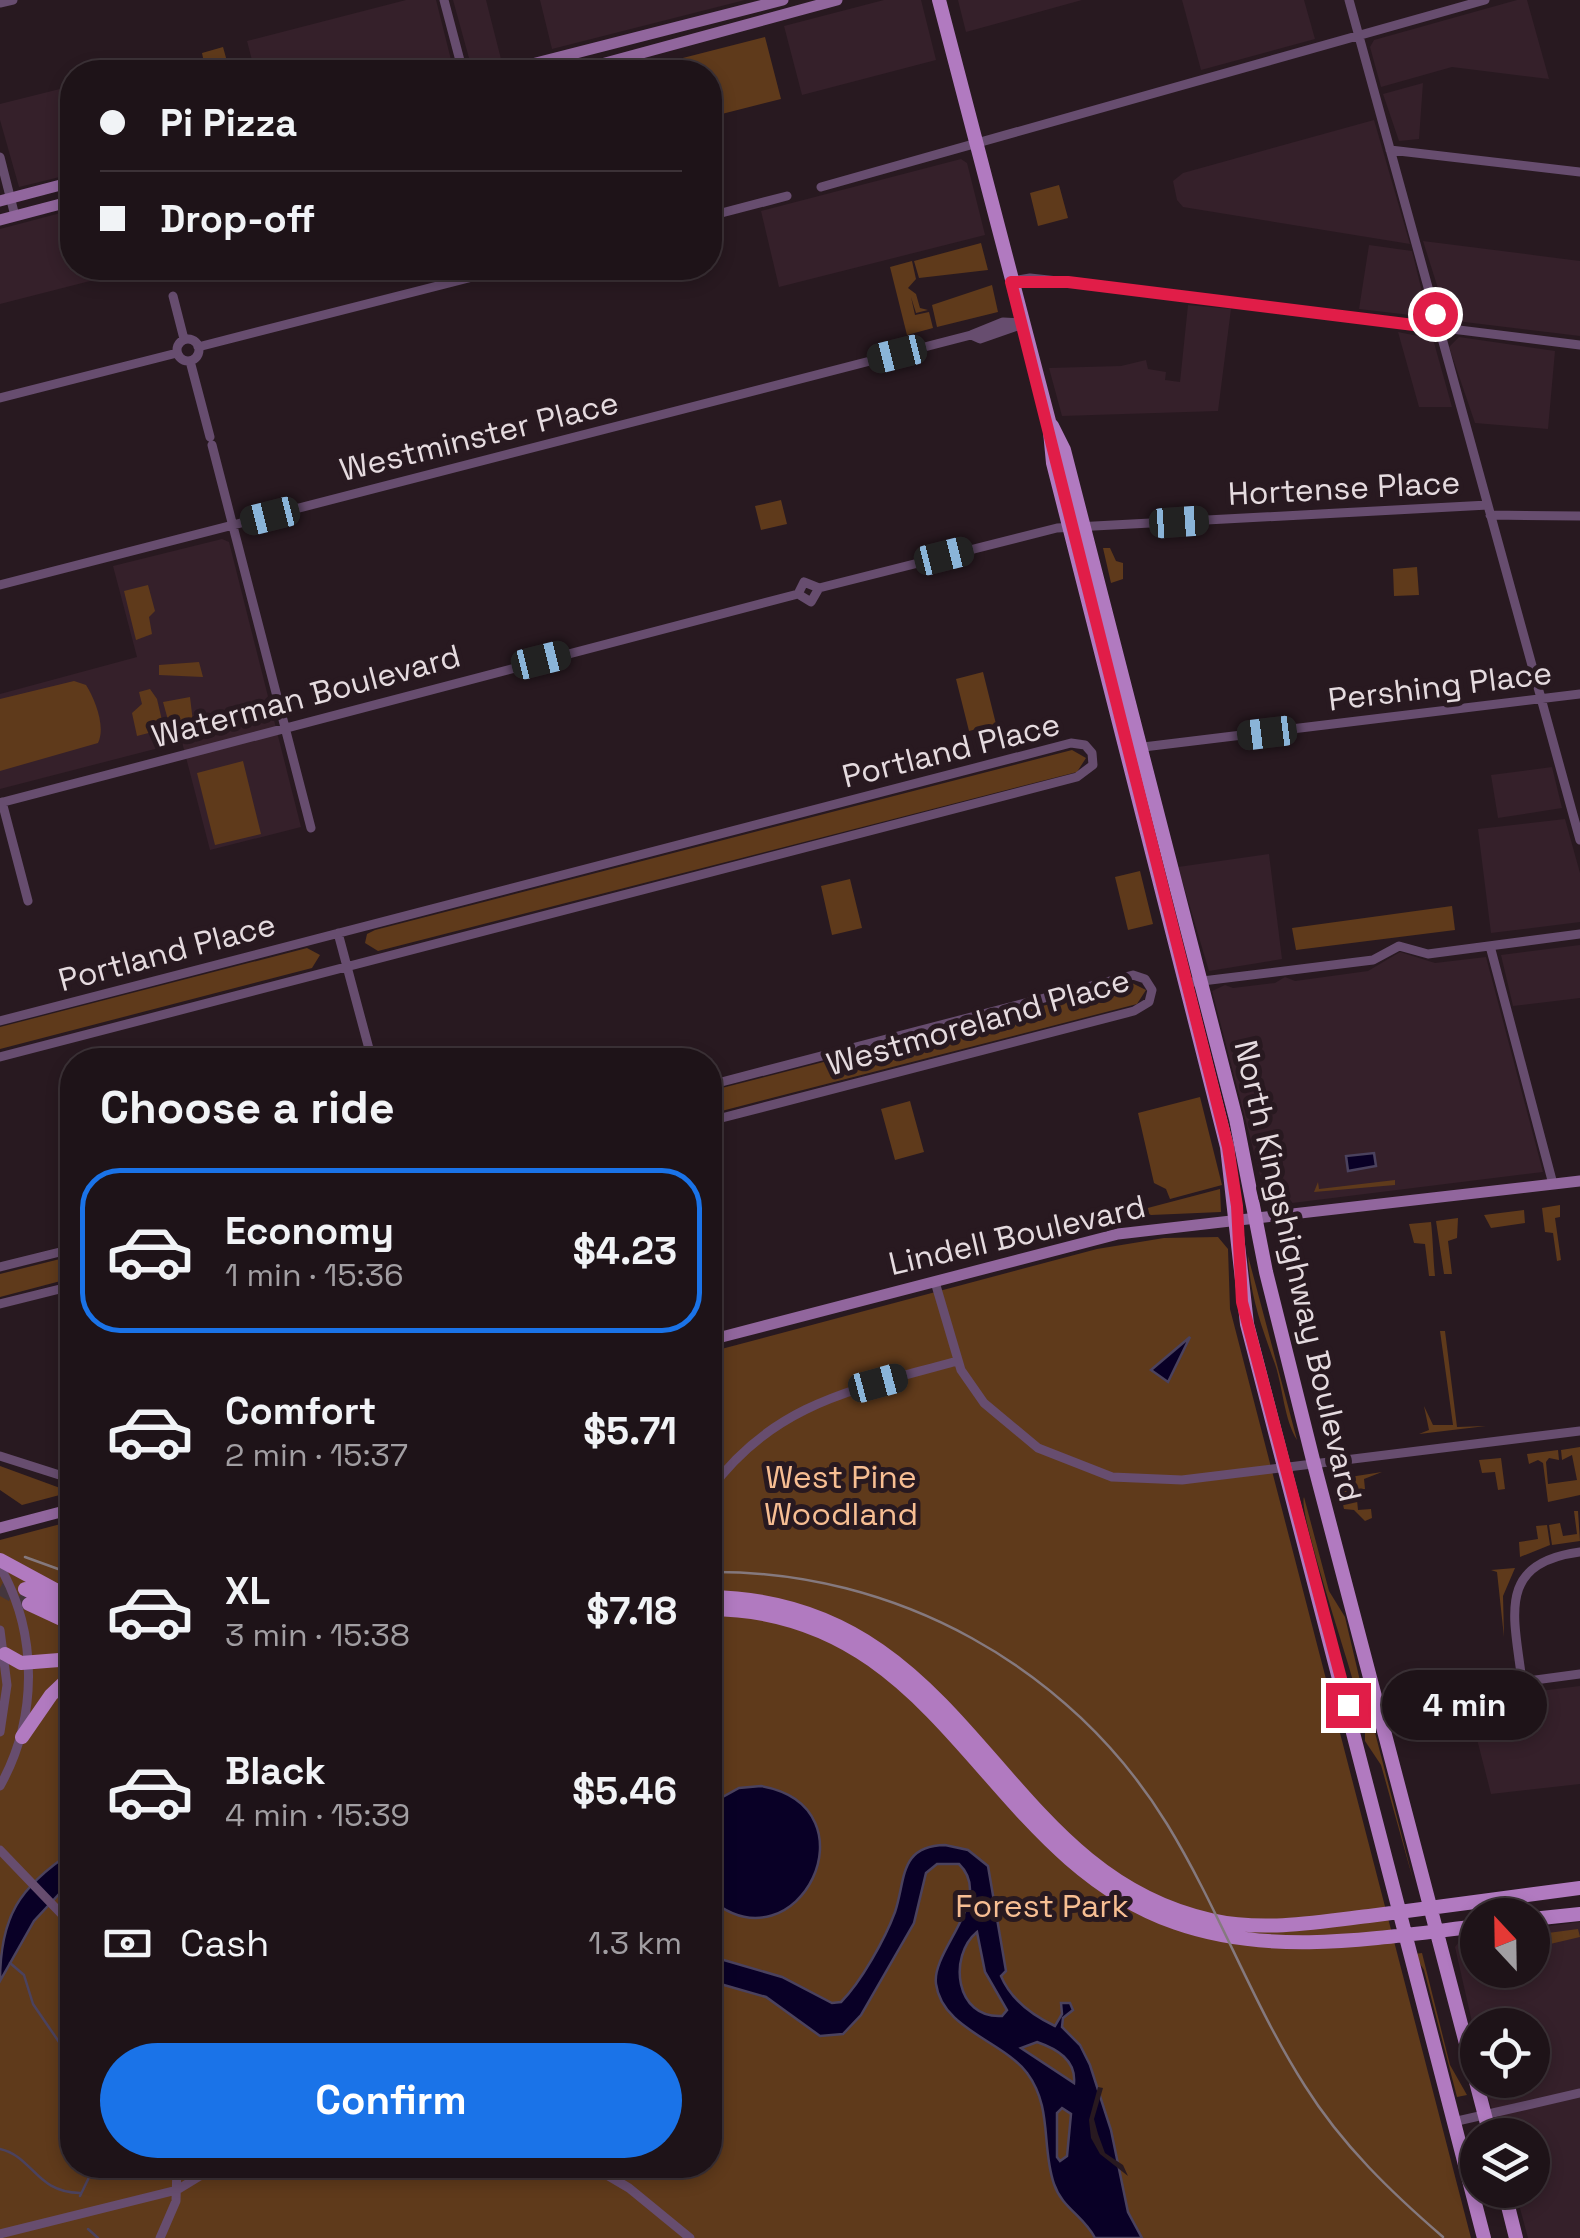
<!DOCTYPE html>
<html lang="en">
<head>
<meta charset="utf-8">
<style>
  :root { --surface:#1e1318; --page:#2b2025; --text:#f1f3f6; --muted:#a19ea2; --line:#3c3237; --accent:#1a73e8 }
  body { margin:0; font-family:"Space Grotesk",sans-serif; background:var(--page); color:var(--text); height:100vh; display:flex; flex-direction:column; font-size:38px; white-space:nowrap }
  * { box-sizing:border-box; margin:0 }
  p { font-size:32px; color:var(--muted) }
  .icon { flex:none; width:55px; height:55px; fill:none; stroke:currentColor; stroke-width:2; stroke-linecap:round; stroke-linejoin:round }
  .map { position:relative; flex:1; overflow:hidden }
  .sheet { position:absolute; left:60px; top:1048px; width:662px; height:1130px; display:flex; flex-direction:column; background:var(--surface); border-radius:40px; box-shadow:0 5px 15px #0003,0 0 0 2px var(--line) }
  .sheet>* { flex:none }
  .banner { position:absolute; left:60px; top:60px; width:662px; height:220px; border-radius:40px; box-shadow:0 5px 15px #0003,0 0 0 2px var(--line); display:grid; align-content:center; height:220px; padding:0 40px; background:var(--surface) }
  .needle { width:65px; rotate:338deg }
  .controls { position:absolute; left:1460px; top:1898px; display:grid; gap:20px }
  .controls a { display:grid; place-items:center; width:90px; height:90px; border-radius:50%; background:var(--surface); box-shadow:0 5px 15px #0003,0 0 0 2px var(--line); font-size:50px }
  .end { position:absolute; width:45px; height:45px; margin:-22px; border:12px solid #e11d48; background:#fff; box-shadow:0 0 0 5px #fff }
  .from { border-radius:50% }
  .bubble { position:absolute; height:70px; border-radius:35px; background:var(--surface); box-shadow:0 5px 15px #0003,0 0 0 2px var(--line); font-size:32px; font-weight:700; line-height:70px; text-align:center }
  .car { position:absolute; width:30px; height:60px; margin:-30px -15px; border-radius:12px; box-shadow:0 0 8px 2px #0007; background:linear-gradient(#222 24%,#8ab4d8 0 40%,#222 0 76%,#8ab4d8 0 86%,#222 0) }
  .banner b { display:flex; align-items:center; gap:35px; height:95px; font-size:38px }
  .banner b+b { border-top:2px solid var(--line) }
  .banner i { width:25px; height:25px; background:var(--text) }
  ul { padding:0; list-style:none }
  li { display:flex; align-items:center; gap:30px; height:165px; margin:0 20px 15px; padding:0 20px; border:5px solid transparent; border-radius:40px }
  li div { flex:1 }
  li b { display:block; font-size:38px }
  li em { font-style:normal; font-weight:700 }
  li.on { border-color:var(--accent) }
  li>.icon { width:90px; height:90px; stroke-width:1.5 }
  h2 { padding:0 40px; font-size:45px; line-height:120px }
  .pay { display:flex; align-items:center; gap:25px; height:110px; padding:0 40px; font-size:38px }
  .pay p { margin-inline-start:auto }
  .cta { display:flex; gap:20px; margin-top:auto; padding:20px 40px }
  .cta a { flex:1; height:115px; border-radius:60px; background:var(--accent); color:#fff; font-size:40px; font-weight:700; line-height:115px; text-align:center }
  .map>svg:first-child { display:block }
</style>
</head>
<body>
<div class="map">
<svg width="1580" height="2238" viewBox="0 0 1580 2238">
  <rect width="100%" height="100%" fill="#281920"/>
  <path fill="#35202a" d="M406,0H436L454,72H255L247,41Z
    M453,0H486L502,63L472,69Z
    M540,0H745L552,49Z
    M884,0H921L936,60L802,95L784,26Z
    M958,0H1082L966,32Z
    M1182,0H1304L1315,39L1201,70Z
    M1517,0H1527L1549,79L1452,67L1381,87L1370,47L1374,40Z
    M1423,83L1419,139L1399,141L1383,94Z
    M72,86V174L19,187L0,120V104Z
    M1374,120L1410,244L1183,207L1177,200L1173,181L1183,173Z
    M961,159L967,163L985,235L779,287L761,211Z
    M72,210V268H141L0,304V229Z
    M1423,241L1580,261V336L1448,320Z
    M1369,245L1412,251L1425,304L1422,311L1410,315L1359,309Z
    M1188,305L1231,309L1218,411L1062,416L1049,368L1121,366L1146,360L1148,369L1166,372L1165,380L1180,382Z
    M1398,332L1433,339L1452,407H1419Z
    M1459,337L1555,351L1548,429L1475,423L1449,347Z
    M222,539L229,542L301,827L210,850L182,742L0,789V694L137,657L113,566Z
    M1552,767L1562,808L1498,818L1491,775Z
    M1565,819L1580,873V922L1491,933L1478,829Z
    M1269,854L1282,959L1209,971L1178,867Z
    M1580,945V998L1513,1006L1501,955Z
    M1400,952L1435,963L1486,957L1543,1172L1268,1206L1212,991L1225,985L1233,988L1275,983L1285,977L1295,981L1368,971Z
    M1580,1686V1784L1491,1794L1467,1700Z
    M1580,1922V2238H1528L1515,2190H1532V2135H1501L1482,2080H1532V2025H1478L1477,2044L1455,1947L1462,1938L1477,1935L1478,1970H1532L1533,1928Z"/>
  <path fill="#5f3a1b" d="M765,37L781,99L710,117V72H628Z
    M223,47L230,72H206L202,53Z
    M1059,185L1068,218L1038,226L1030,193Z
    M981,243L988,270L919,278L914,261Z
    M912,261L916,279L908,288L916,294L920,308L928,310L916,313L911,297L915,315L929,312L933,328L907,335L890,267Z
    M992,285L998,312L937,327L932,305Z
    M781,500L787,524L761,530L755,506Z
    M1103,548H1110L1116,561L1123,563V579L1111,583Z
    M1417,567L1419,595L1394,596L1393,569Z
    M148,585L155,611L149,617L152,634L136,640L124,591Z
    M199,662L203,677L159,675V665Z
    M983,672L996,724L969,731L956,679Z
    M74,681L86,685C95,699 106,727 98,743L0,771V699Z
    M150,689L157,699L164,729L137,736L132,713L142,704L139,692Z
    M190,697L193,722L170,727L163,702Z
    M1072,750L1086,758L1077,772L378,951L365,943L367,934L375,930Z
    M243,761L261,834L215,845L197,773Z
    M1140,871L1153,924L1128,930L1115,877Z
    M850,879L862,928L832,935L821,886Z
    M1452,906L1455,930L1296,950L1292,928Z
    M307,948L320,955L312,968L0,1049V1027Z
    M1132,983L1146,990L1137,1004L710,1114V1091Z
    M1200,1097L1222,1185L1170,1199L1166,1189L1154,1183L1138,1113Z
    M910,1101L924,1152L895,1160L881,1109Z
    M1395,1180V1185L1314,1192L1318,1182L1319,1189Z
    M1220,1189L1221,1212L1151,1215L1140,1210Z
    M1560,1205V1217L1555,1218L1561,1260L1557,1261L1553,1233L1545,1232L1542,1208Z
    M1524,1210L1525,1223L1491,1228L1484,1215Z
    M1458,1218L1457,1238L1448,1241L1452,1274H1444L1436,1221Z
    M1431,1222C1433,1239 1433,1256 1435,1276H1429L1425,1244L1414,1243L1409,1224Z
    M1218,1237L1228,1249L1230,1309L1471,2238H0V1540L72,1521V2165H710V1352L1097,1249L1164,1238Z
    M72,1256V1278L0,1297V1274Z
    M1248,1256L1297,1440C1284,1419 1283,1388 1275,1364C1262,1328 1250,1296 1248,1256Z
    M1440,1331H1445L1457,1427L1486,1426L1419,1434L1429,1430L1424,1406L1433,1425H1453Z
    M1580,1447V1495L1548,1502L1543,1463L1538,1460L1529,1464L1527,1454L1558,1450L1559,1460L1549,1458L1546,1462L1548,1484L1577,1480L1572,1455L1562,1460L1561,1450Z
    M1501,1458L1505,1489L1498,1490L1495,1472L1482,1473L1479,1460Z
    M0,1466L71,1492L22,1505L0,1490Z
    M1382,1472L1364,1479L1365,1489L1356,1490L1358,1510L1371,1509L1372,1518L1365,1521L1354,1510L1344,1509L1337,1479Z
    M1304,1497L1329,1591L1345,1617L1361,1685L1354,1684C1346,1653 1298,1511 1304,1497Z
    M1574,1511H1578L1580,1541L1552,1545L1549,1525L1560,1523L1563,1536L1577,1534Z
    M1547,1525L1550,1545L1520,1557L1519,1542L1538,1539L1536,1526Z
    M1515,1568L1503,1596L1504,1637L1497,1572L1491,1570Z
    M1372,1721L1414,1883L1381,1765L1365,1741V1723Z
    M1578,1929L1580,1937L1533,1948V1935Z
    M1422,1953L1450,2065L1467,2095L1457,2097L1424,1970L1414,1954Z"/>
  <path fill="#090026" stroke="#4b425e" stroke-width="2.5" fill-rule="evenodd" d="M1374,1153L1376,1166L1348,1171L1346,1156Z
    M1190,1337L1168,1382L1151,1370Z
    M761,1786C879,1807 798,1973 710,1899V1804L739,1788Z
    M945,1845L968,1850L988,1866L1006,1971L1001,1976C1011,2000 1032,2015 1055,2026L1062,2014L1061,2003H1070L1073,2010L1063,2018L1062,2027L1080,2045L1090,2065L1111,2130L1128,2212L1142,2238H1095C1084,2216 1062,2208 1054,2184C1041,2147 1053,2108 1027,2073C1003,2041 942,2029 936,1984C931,1950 995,1899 959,1864H937L926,1873L914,1923L861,2015L843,2034L820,2036L766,1997L710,1981V1956L782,1977L832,2003L841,2002C861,1982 885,1939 895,1912C906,1879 899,1846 945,1845ZM977,1932L985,1972L1007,2010L1002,2016C955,2019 948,1956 977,1932ZM1037,2042C1057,2049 1076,2060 1074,2083L1021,2048ZM1062,2108L1071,2114L1067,2156L1060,2161L1057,2157V2113Z
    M72,1852V1880L34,1921L0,1981C0,1917 19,1887 72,1852Z"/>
  <path fill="#281920" d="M1098,2087L1103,2088L1094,2119L1098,2134L1105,2153L1123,2165L1128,2176L1100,2154L1091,2138L1089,2120Z"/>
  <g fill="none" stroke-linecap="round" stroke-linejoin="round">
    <path stroke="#4b425e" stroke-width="2.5" d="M10,1963L24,1975L33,2004L72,2061
      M0,2149C34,2157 35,2192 80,2193
      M80,2196L95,2165
      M88,2229L98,2238"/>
    <path stroke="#44363d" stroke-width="14" stroke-dasharray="14 7" stroke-linecap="butt" d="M0,1588L29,1604"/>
    <path stroke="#674d6f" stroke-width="9" d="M444,0L463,72
      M1349,0L1580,840
      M0,3L13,0
      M1390,150L1580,172
      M0,157L15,216
      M821,187L1485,0
      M710,216L787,196
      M166,268V269
      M1011,281L1030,278L1104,286L1580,345
      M173,296L184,339
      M971,335L980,339L1020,325
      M177 350a11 11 0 1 1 22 0a11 11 0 1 1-22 0Z
      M198,347L508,268
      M190,361L210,437
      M0,398L177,353
      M212,445L311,828
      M1490,515L1580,516
      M0,585L971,335L1003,322L1022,323
      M798,594L811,602L819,588
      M1127,749L1580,694
      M2,802L28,901
      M0,803L798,594L804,582L819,588L1057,528L1488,505
      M338,933L372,1060
      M1490,946L1553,1184
      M1186,983L1373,960L1399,946L1428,954L1580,934
      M0,1021L1071,743L1085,745L1092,753L1093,765L1077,777L0,1057
      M710,1085L1133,975L1145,979L1152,990L1149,1002L1134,1011L710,1121
      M0,1267L72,1249
      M935,1282L961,1370L984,1403L1038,1448L1112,1477L1182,1480L1580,1431
      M0,1304L72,1286
      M0,1456L72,1479
      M710,1490C775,1401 858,1389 957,1361
      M0,1567C39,1635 37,1720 0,1786
      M0,1630L7,1685L0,1732
      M1522,1681C1514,1616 1496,1563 1580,1552
      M1347,1705L1580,1674
      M0,1850L72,1925
      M1453,2122L1580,2093
      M590,2165L629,2188L690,2238
      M0,2234L177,2190L218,2165
      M160,2238L176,2201L177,2165"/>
    <path stroke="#91669d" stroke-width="11" d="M501,72L783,0
      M572,72L837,0
      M0,201L72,182
      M0,220L72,201
      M710,1340L1118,1234L1580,1181
      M0,1528L72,1509"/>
    <path stroke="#b17ac0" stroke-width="14" d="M939,0L1049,421L1053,463L1227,1147L1247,1324L1484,2238
      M1052,426L1064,450L1236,1119L1266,1272L1314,1464L1490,2135
      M0,1560L72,1599
      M25,1589L72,1612
      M710,1597C971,1601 994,1873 1211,1920C1265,1932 1315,1922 1369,1916C1439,1907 1510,1897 1580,1888
      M29,1604L72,1624
      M710,1609C947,1611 983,1856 1176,1923C1273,1957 1378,1938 1478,1926
      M5,1654L21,1663L72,1659
      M22,1737L51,1695L72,1675
      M1532,1919L1580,1914
      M1504,2190L1516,2238"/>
    <path stroke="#85797e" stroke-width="2.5" d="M25,1557L72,1574
      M710,1572C895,1570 1070,1666 1167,1824C1219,1909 1252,2003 1305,2086C1342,2145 1391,2192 1443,2237"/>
  </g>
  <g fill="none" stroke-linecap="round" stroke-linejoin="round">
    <path stroke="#e11d48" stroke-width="12" d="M1348,1705L1242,1302L1237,1206L1228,1147L1011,282H1068L1438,328L1435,314"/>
  </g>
  <g text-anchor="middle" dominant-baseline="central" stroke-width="10" stroke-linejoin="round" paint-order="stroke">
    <g font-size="32" fill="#e5dbdf" stroke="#281920">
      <text transform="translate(479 436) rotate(-14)">Westminster Place</text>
      <text transform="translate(1344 488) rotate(-3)">Hortense Place</text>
      <text transform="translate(1440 686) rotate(-7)">Pershing Place</text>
      <text transform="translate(306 696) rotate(-15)">Waterman Boulevard</text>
      <text transform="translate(951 750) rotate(-14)">Portland Place</text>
      <text transform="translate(167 952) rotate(-15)">Portland Place</text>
      <text transform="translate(978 1022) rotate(-16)">Westmoreland Place</text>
      <text transform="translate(1017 1235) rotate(-13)">Lindell Boulevard</text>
      <text transform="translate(1298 1271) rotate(77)">North Kingshighway Boulevard</text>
    </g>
    <g font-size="32" fill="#f7be93" stroke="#281920">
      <text x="841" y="1477">West Pine<tspan x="841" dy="37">Woodland</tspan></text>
      <text x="1042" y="1906">Forest Park</text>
    </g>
  </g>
</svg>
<div class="controls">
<a><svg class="needle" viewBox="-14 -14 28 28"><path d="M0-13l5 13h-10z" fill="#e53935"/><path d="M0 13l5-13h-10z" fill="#a19ea2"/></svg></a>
<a><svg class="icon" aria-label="locate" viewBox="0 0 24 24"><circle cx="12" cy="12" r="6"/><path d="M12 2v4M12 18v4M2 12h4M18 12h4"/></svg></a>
<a><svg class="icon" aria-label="layers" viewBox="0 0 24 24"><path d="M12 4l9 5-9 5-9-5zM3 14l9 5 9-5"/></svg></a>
</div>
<i class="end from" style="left:1435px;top:314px"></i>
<i class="end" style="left:1348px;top:1705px"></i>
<div class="bubble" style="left:1382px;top:1670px;width:165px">4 min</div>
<i class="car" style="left:897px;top:354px;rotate:256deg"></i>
<i class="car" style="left:270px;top:516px;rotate:256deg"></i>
<i class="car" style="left:1179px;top:522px;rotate:86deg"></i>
<i class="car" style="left:944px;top:556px;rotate:76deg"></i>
<i class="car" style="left:541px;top:660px;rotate:76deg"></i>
<i class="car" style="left:1267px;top:733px;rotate:263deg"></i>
<i class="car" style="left:878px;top:1383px;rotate:75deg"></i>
<div class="banner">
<b><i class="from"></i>Pi Pizza</b>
<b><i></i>Drop-off</b>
</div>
<section class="sheet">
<h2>Choose a ride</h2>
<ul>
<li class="on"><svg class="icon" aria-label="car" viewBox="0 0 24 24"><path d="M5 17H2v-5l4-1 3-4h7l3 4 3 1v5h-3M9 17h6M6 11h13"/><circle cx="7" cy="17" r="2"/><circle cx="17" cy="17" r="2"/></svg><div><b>Economy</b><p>1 min · 15:36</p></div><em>$4.23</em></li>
<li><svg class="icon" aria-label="car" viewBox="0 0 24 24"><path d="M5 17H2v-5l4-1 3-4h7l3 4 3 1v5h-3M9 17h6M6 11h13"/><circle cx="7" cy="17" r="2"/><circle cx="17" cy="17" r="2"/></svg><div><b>Comfort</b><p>2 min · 15:37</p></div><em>$5.71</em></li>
<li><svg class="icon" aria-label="car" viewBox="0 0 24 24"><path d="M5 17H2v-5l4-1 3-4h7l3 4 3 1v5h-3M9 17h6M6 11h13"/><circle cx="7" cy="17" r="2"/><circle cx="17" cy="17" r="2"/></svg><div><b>XL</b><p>3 min · 15:38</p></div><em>$7.18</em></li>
<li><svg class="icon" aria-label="car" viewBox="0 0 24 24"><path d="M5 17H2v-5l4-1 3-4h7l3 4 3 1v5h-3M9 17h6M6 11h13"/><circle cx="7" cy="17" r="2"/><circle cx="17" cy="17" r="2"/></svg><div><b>Black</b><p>4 min · 15:39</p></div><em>$5.46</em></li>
</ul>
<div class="pay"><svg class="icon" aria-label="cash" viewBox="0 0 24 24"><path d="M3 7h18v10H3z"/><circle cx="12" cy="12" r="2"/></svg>Cash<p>1.3 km</p></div>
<div class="cta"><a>Confirm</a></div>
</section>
</div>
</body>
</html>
